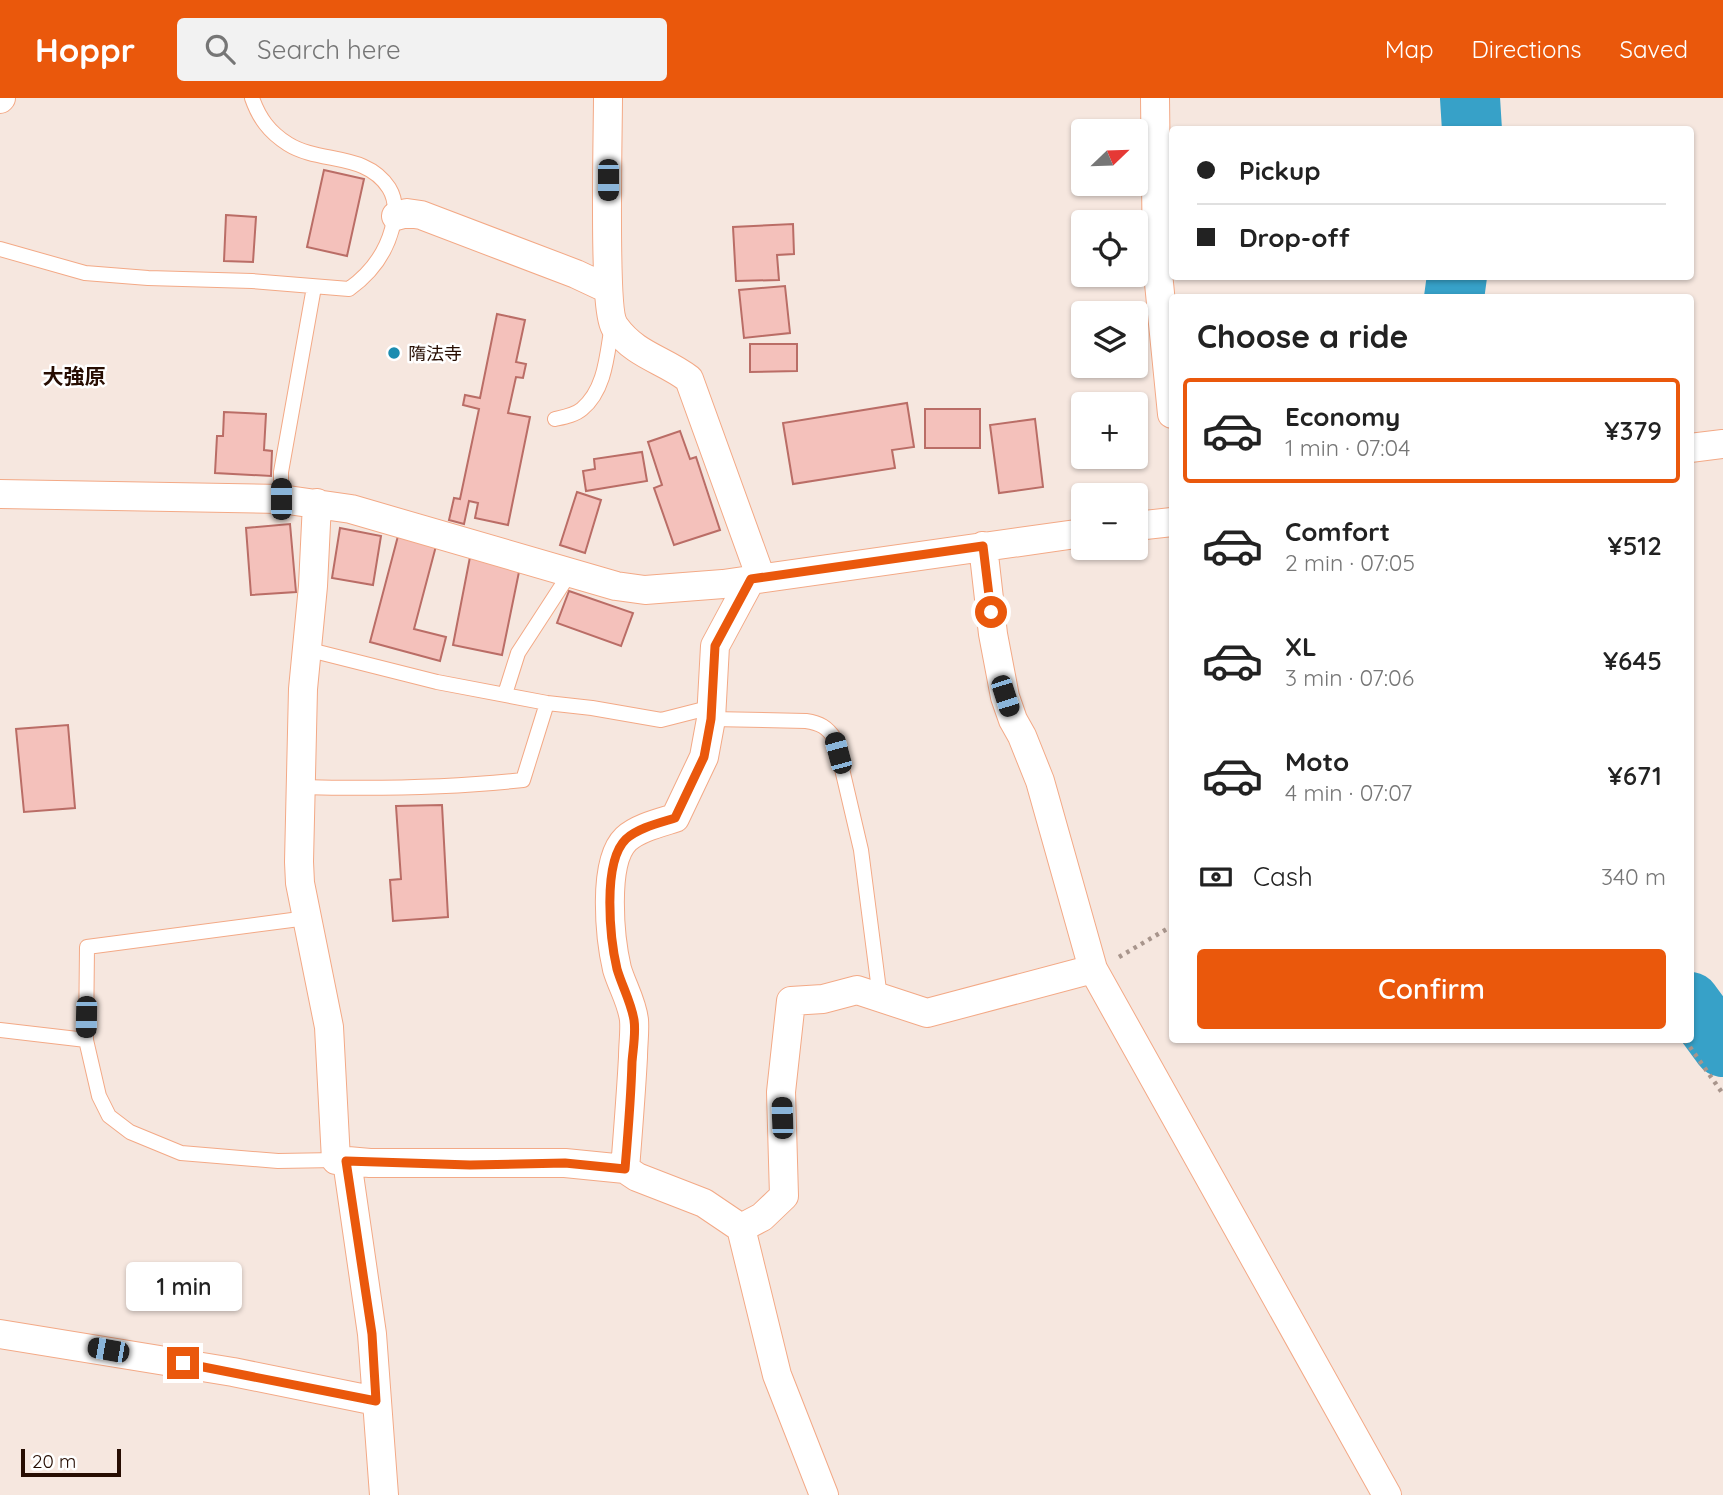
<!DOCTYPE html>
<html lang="en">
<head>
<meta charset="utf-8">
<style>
  :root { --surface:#fff; --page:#f2f2f2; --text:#222; --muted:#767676; --line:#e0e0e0; --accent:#ea580c }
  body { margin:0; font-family:Quicksand,"Noto Sans JP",sans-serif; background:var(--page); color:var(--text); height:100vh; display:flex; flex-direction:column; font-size:26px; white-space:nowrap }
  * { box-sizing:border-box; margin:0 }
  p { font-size:23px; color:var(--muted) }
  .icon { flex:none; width:38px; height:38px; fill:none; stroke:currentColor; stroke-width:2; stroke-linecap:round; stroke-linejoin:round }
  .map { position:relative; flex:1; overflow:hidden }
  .panel { position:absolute; left:1169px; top:196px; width:525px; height:749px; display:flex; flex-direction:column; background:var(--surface); border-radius:7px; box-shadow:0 2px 5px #0004 }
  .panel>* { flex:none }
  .guide { position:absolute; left:1169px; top:28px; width:525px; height:154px; border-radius:7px; box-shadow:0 2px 5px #0004; display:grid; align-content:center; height:154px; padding:0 28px; background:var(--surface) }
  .needle { width:46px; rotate:67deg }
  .buttons { position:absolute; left:1071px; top:21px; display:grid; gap:14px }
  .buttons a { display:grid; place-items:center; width:77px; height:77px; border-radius:7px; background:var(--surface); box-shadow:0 2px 5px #0004; font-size:35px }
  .scale { position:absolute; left:21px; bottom:18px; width:100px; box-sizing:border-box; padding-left:7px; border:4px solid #270d02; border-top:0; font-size:19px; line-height:24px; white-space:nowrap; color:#270d02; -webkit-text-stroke:5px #fff; paint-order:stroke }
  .end { position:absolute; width:32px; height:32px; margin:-16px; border:9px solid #ea580c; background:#fff; box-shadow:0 0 0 4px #fff }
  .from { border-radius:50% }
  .bubble { position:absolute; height:49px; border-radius:7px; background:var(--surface); box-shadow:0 2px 5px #0004; font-size:23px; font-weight:600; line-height:49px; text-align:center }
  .car { position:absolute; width:21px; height:42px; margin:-21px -10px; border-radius:9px; box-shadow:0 0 5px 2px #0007; background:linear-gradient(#222 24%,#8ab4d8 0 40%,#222 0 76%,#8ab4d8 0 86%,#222 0) }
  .guide b { display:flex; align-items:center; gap:24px; height:66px; font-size:26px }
  .guide b+b { border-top:2px solid var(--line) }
  .guide i { width:18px; height:18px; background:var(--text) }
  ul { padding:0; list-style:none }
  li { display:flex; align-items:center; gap:21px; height:105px; margin:0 14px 10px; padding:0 14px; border:4px solid transparent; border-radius:7px }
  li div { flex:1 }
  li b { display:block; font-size:26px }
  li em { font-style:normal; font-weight:600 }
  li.active { border-color:var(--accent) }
  li>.icon { width:63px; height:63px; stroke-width:1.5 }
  h2 { padding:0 28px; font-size:32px; line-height:84px }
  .pay { display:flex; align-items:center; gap:18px; height:77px; padding:0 28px; font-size:26px }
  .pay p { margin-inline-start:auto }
  .cta { display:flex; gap:14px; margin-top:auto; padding:14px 28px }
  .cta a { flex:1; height:80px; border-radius:7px; background:var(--accent); color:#fff; font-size:28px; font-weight:600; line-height:80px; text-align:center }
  header { display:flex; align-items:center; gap:42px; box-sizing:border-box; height:98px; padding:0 35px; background:var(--accent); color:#fff }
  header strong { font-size:33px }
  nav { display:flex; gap:38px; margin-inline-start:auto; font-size:24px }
  .search { width:490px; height:63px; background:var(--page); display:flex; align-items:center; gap:18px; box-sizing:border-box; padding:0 24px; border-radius:7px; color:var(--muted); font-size:26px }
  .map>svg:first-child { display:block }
</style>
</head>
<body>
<header>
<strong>Hoppr</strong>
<div class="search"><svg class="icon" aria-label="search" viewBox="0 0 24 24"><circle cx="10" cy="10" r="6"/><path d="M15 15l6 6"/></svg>Search here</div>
<nav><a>Map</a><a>Directions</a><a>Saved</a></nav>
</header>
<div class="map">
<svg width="1723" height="1397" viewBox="0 0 1723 1397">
  <rect width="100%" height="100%" fill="#f6e7df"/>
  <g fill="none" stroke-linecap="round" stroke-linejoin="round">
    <path stroke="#37a1c8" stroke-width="60" d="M1470,0L1472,32
      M1454,200L1457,178
      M1690,904L1723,949"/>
  </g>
  <path fill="#f4c1bb" stroke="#ba6d66" stroke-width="2" d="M324,72L364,81L347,158L307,149Z
    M226,117L256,119L253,164L224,163Z
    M793,126L794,156L777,157L779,182L736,183L733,129Z
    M785,188L790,235L744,240L739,192Z
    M497,216L525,222L516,264L526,266L523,280L516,279L508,315L530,319L508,427L475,420L478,405L469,403L464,426L449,422L454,400L460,401L479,311L463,307L465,297L480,300Z
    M750,246H797V273L750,274Z
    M907,305L914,349L892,352L895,370L793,386L783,325Z
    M925,311H980V350H925Z
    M224,314L266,316L264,352L272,353L271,378L215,375L217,338H223Z
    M1035,321L1043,389L999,395L990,327Z
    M680,333L690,361L696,359L720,432L674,447L654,390L662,387L648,344Z
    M642,354L647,383L586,393L583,373L595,371L594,361Z
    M577,394L601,402L585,455L560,447Z
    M290,426L296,494L251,497L246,430Z
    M340,430L381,438L373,487L332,480Z
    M398,438L436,448L414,531L446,539L440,563L370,544Z
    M470,459L520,469L502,557L453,547Z
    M569,493L633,515L621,548L557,525Z
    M68,627L75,710L24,714L16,631Z
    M442,707L448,819L393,823L390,782L401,781L396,708Z"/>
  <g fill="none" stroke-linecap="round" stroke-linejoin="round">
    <g stroke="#f3a986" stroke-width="16">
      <path id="lane" d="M0,151L85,175L148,180L252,183L349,191C370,176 385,157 392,131C396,117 397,103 389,90C366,54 320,66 288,46C269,34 259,20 252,0
        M555,321C564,319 575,317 582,311C606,291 607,255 612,227
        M281,401V374L314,189
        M306,551L437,584L547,605L592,610L661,622L712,609
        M505,596L518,555L570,475
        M711,621L806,623C820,625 827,629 835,641L861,752L880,900
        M301,689C375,691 450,690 523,682L547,605
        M0,932L86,942L99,998L109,1018L130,1034L181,1055L278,1063L336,1062
        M86,942L87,849L307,820"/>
    </g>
    <g stroke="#f3a986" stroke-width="30">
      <path id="street" d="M608,0C608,33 603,213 615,229C636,258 663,261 689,281L761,480
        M1155,0L1157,165L1172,316
        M0,1L1,0
        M396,118L407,115L421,117L576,176L608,191
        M1690,350L1723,346
        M0,396L281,401L351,411L616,488L645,492L723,486L1083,435
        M317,405L313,488L303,591L299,764L300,785L329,929L336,1062L370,1065H565L625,1071L637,1079L704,1105L741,1130L777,1277L824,1397
        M1136,428L1172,424
        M983,448L993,536L1005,599L1013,622L1022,638L1040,683L1093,871L1387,1397
        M347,1063L372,1236L384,1397
        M625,1071C628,1033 631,996 633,959C633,947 635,933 634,922C632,904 622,888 617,871C610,841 602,764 626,741C638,730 659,725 675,720L704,659L711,621L715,548L751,481
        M741,1130L762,1119L784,1098L781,994L791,903L823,901L857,892L927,915L1093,871
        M0,1236L233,1274L376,1303"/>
    </g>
    <path stroke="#a8958c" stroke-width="4.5" stroke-dasharray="3.5 5" stroke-linecap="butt" d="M1119,859L1172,828
      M1685,942L1723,996"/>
    <use href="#lane" stroke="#fff" stroke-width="14"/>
    <use href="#street" stroke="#fff" stroke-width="28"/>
  </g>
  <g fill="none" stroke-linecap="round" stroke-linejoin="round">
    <path stroke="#ea580c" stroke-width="9" d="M183,1265L376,1303L372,1236L346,1063L470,1067L565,1065L625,1071C628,1035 631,1000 632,964C633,951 636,935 634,922C631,904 622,888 617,871C610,841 602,764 626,741C638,730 659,725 675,720L704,659L711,621L715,548L751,481L983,448L991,514"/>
  </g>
  <circle fill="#1b8cb0" stroke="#fff" stroke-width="2.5" cx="394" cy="255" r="7"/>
  <g text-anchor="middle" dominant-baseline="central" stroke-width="5" stroke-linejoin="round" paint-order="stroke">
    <g font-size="18" fill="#270d02" stroke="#fff" text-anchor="start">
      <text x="408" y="255">隋法寺</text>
    </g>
    <g font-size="21" font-weight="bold" fill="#270d02" stroke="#fff">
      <text x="74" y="278">大強原</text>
    </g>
  </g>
</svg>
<div class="buttons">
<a><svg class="needle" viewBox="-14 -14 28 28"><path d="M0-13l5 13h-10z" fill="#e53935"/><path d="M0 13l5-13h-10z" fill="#767676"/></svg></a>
<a><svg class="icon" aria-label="locate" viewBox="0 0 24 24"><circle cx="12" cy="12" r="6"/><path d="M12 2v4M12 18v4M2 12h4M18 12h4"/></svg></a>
<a><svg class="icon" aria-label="layers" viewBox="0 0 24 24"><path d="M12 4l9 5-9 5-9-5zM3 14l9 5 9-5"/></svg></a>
<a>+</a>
<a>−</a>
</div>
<div class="scale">20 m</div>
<i class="end from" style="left:991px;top:514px"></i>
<i class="end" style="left:183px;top:1265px"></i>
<div class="bubble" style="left:126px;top:1164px;width:116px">1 min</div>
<i class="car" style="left:608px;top:82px;rotate:180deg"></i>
<i class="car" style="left:281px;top:401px;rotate:0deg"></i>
<i class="car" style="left:1005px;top:598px;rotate:162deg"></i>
<i class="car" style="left:838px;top:655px;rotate:345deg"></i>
<i class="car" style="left:86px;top:919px;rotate:181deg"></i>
<i class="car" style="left:782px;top:1020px;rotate:358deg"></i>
<i class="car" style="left:108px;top:1252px;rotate:280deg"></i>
<div class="guide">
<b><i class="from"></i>Pickup</b>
<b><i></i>Drop-off</b>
</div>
<section class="panel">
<h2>Choose a ride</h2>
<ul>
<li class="active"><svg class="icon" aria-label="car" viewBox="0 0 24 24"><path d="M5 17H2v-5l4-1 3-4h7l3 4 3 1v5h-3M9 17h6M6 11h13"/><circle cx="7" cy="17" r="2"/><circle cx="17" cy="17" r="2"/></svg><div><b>Economy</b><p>1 min · 07:04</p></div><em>¥379</em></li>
<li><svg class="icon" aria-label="car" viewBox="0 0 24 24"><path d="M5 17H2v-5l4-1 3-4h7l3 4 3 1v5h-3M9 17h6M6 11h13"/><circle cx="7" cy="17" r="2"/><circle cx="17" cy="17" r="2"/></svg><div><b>Comfort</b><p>2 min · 07:05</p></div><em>¥512</em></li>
<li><svg class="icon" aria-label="car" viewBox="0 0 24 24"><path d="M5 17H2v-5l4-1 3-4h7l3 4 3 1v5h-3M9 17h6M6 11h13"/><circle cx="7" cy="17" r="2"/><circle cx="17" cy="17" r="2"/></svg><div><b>XL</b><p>3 min · 07:06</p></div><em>¥645</em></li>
<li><svg class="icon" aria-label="car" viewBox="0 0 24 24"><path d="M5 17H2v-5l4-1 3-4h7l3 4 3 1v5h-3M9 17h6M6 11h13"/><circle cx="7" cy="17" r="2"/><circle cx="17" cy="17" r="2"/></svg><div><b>Moto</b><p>4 min · 07:07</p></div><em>¥671</em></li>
</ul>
<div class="pay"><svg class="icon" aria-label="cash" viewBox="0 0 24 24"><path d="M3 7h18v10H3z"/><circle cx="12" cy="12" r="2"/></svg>Cash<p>340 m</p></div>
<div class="cta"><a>Confirm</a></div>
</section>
</div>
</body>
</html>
